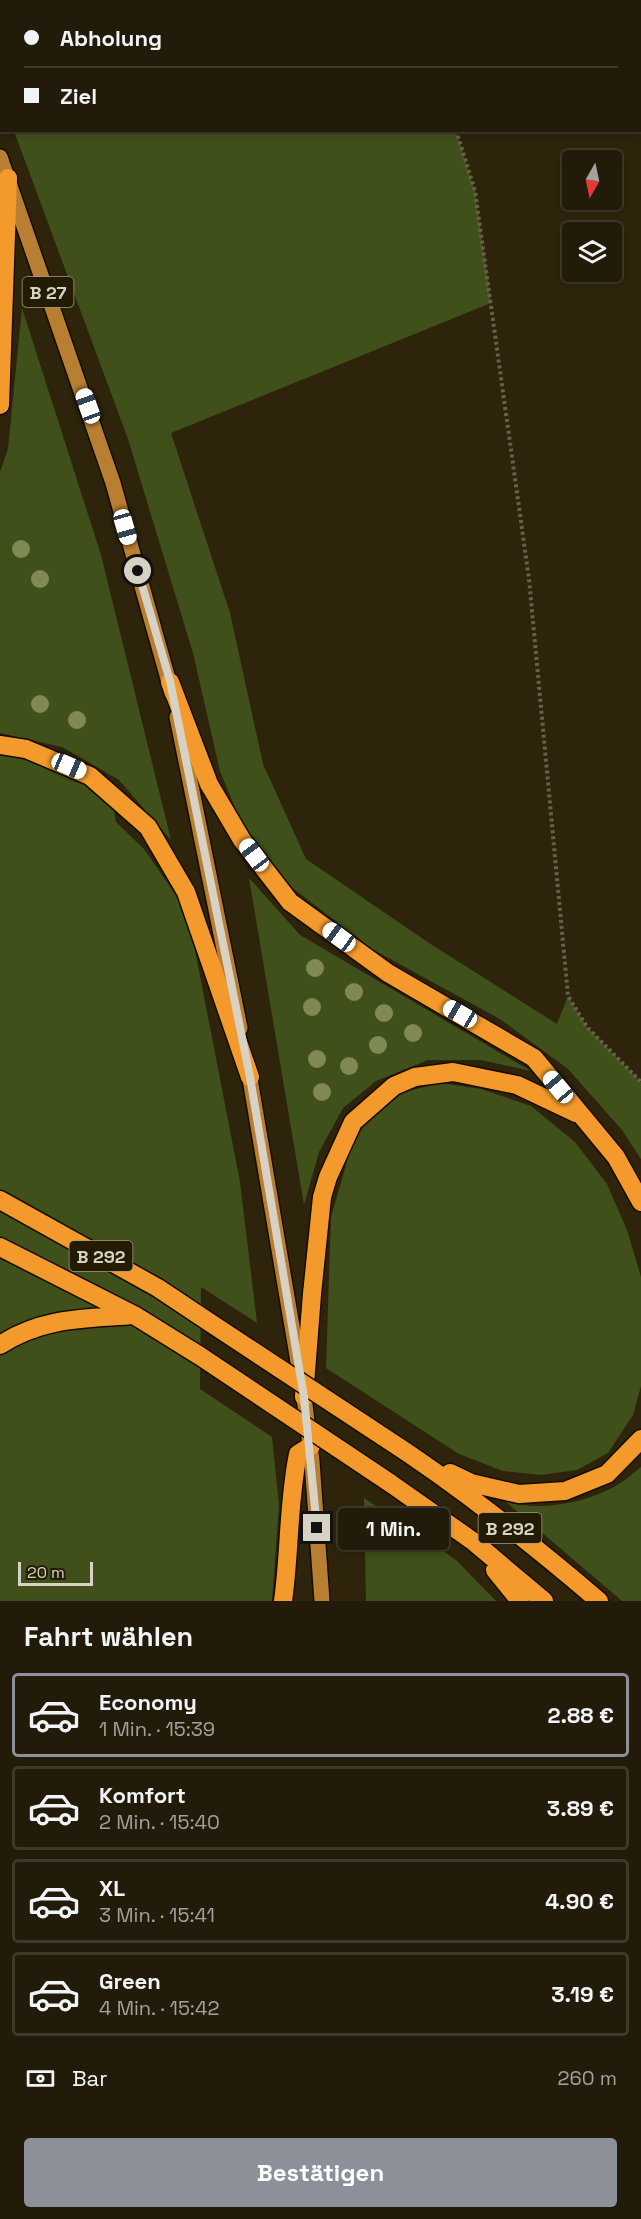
<!DOCTYPE html>
<html lang="de">
<head>
<meta charset="utf-8">
<style>
  :root { --surface:#221b09; --page:#2a2412; --text:#f1f3f6; --muted:#a2a19c; --line:#3f392a; --accent:#8c9099 }
  body { margin:0; font-family:"Space Grotesk",sans-serif; background:var(--page); color:var(--text); height:100vh; display:flex; flex-direction:column; font-size:22px; white-space:nowrap }
  * { box-sizing:border-box; margin:0 }
  p { font-size:20px; color:var(--muted) }
  .icon { flex:none; width:33px; height:33px; fill:none; stroke:currentColor; stroke-width:2; stroke-linecap:round; stroke-linejoin:round }
  .map { position:relative; height:1601px; overflow:hidden }
  .panel { display:flex; flex-direction:column; background:var(--surface); flex:1 }
  .panel>* { flex:none }
  .banner { position:absolute; left:0px; top:0px; width:642px; height:132px; box-shadow:0 3px 9px #0003,0 0 0 2px var(--line); display:grid; align-content:center; height:132px; padding:0 24px; background:var(--surface) }
  .needle { width:39px; rotate:189deg }
  .controls { position:absolute; left:562px; top:150px; display:grid; gap:12px }
  .controls a { display:grid; place-items:center; width:60px; height:60px; border-radius:6px; background:var(--surface); box-shadow:0 3px 9px #0003,0 0 0 2px var(--line); font-size:30px }
  .scale { position:absolute; left:18px; bottom:15px; width:75px; box-sizing:border-box; padding-left:6px; border:3px solid #d8d2c4; border-top:0; font-size:16px; line-height:21px; white-space:nowrap; color:#d8d2c4; -webkit-text-stroke:4px #241b04; paint-order:stroke }
  .end { position:absolute; width:27px; height:27px; margin:-14px; border:8px solid #d8d2c4; background:#111; box-shadow:0 0 0 3px #111 }
  .from { border-radius:50% }
  .bubble { position:absolute; height:42px; border-radius:6px; background:var(--surface); box-shadow:0 3px 9px #0003,0 0 0 2px var(--line); font-size:20px; font-weight:600; line-height:42px; text-align:center }
  .car { position:absolute; width:18px; height:36px; margin:-18px -9px; border-radius:8px; box-shadow:0 0 4px 2px #0007; background:linear-gradient(#fff 24%,#345 0 40%,#fff 0 76%,#345 0 86%,#fff 0) }
  .banner b { display:flex; align-items:center; gap:21px; height:57px; font-size:22px }
  .banner b+b { border-top:2px solid var(--line) }
  .banner i { width:15px; height:15px; background:var(--text) }
  ul { padding:0; list-style:none }
  li { display:flex; align-items:center; gap:18px; height:84px; margin:0 12px 9px; padding:0 12px; border:3px solid var(--line); border-radius:6px }
  li div { flex:1 }
  li b { display:block; font-size:22px }
  li em { font-style:normal; font-weight:600 }
  li.active { border-color:var(--accent) }
  li>.icon { width:54px; height:54px; stroke-width:1.5 }
  h2 { padding:0 24px; font-size:27px; line-height:72px }
  .pay { display:flex; align-items:center; gap:15px; height:66px; padding:0 24px; font-size:22px }
  .pay p { margin-inline-start:auto }
  .primary-button { display:flex; gap:12px; margin-top:auto; padding:12px 24px }
  .primary-button a { flex:1; height:69px; border-radius:6px; background:var(--accent); color:#fff; font-size:24px; font-weight:600; line-height:69px; text-align:center }
  .map>svg:first-child { display:block }
</style>
</head>
<body>
<div class="map">
<svg width="641" height="1601" viewBox="0 0 641 1601">
  <rect width="100%" height="100%" fill="#2e240c"/>
  <path fill="#40501b" d="M0,0H415V1L2,2L1,96Z
    M14,131H456L475,191L491,303L171,433L230,613L263,764L306,859L432,945L557,1024L568,996L587,1027L641,1082V1159L622,1130L568,1069L500,1019L372,949L290,886L273,868L240,820L220,771L193,653L128,439Z
    M22,308L101,555L171,840L119,780L62,747L0,733V472L8,449Z
    M0,745L111,794L116,822L144,849L180,901L193,940L240,1182L257,1323L201,1287L200,1389L272,1437L279,1505L272,1601H0Z
    M249,878L300,935L531,1071L481,1060H428L376,1081L343,1108L319,1152L304,1205Z
    M441,1083L481,1089L531,1106L575,1142L607,1184L627,1230L641,1277V1386L633,1415L608,1453L577,1470L541,1475L503,1471L459,1454L326,1368L331,1217L351,1148L373,1110L404,1092Z
    M641,1467V1601H622L506,1502C539,1511 580,1504 610,1489C621,1484 631,1475 641,1467Z
    M364,1498L456,1560L496,1601H366Z"/>
  <g fill="none" stroke-linecap="round" stroke-linejoin="round">
    <g stroke="#160d00" stroke-width="18">
      <path id="major" d="M0,157L113,483L172,693
        M177,717L240,1028
        M248,1067L304,1397L312,1461L322,1601"/>
    </g>
    <g stroke="#160d00" stroke-width="21">
      <path id="highway" d="M0,405L8,178
        M170,682L209,784L242,840L290,902L388,973L534,1058L616,1157L641,1202
        M0,745L26,749L90,776L148,827L186,892L250,1077
        M0,1200L158,1288L200,1316
        M0,1247L134,1315L200,1356
        M0,1345C43,1317 84,1319 134,1315
        M304,1397L312,1294L322,1197L328,1177L353,1122L394,1086L415,1077L453,1072L517,1085L576,1113
        M382,1436C458,1485 530,1542 599,1601
        M450,1473L471,1483L519,1494L565,1491L607,1474L641,1439
        M390,1483L474,1542L544,1601
        M495,1570L520,1601
        M283,1601C290,1552 288,1502 298,1454L311,1446"/>
    </g>
    <path stroke="#69604c" stroke-width="4" stroke-dasharray="3 3" stroke-linecap="butt" d="M415,0V2
      M456,130L475,191L529,579L568,996L587,1027L641,1082"/>
    <use href="#major" stroke="#b87e32" stroke-width="15"/>
    <use href="#highway" stroke="#f49a2c" stroke-width="18"/>
    <g stroke="#160d00" stroke-width="21" stroke-linecap="butt">
      <path id="highway-bridge" d="M200,1316L382,1436
        M200,1356L390,1483"/>
    </g>
    <use href="#highway-bridge" stroke="#f49a2c" stroke-width="18"/>
  </g>
  <g fill="#7f8951">
    <circle cx="21" cy="549" r="9"/>
    <circle cx="40" cy="579" r="9"/>
    <circle cx="40" cy="704" r="9"/>
    <circle cx="77" cy="720" r="9"/>
    <circle cx="315" cy="968" r="9"/>
    <circle cx="354" cy="992" r="9"/>
    <circle cx="312" cy="1007" r="9"/>
    <circle cx="384" cy="1013" r="9"/>
    <circle cx="413" cy="1033" r="9"/>
    <circle cx="378" cy="1045" r="9"/>
    <circle cx="317" cy="1059" r="9"/>
    <circle cx="349" cy="1066" r="9"/>
    <circle cx="322" cy="1092" r="9"/>
  </g>
  <g fill="none" stroke-linecap="round" stroke-linejoin="round">
    <path stroke="#d8d2c4" stroke-width="8" d="M138,571L170,681L250,1077L304,1397L317,1528"/>
  </g>
  <g text-anchor="middle" dominant-baseline="central" stroke-width="4.5" stroke-linejoin="round" paint-order="stroke">
    <g fill="#241b04" stroke="#a29b8a" stroke-width="1.5">
      <rect x="22.5" y="277" width="51" height="30" rx="4.5"/>
      <rect x="69.5" y="1241" width="63" height="30" rx="4.5"/>
      <rect x="478.5" y="1513" width="63" height="30" rx="4.5"/>
    </g>
    <g font-size="18" font-weight="bold" fill="#d8d2c4">
      <text x="48" y="292">B 27</text>
      <text x="101" y="1256">B 292</text>
      <text x="510" y="1528">B 292</text>
    </g>
  </g>
</svg>
<div class="controls">
<a><svg class="needle" viewBox="-14 -14 28 28"><path d="M0-13l5 13h-10z" fill="#e53935"/><path d="M0 13l5-13h-10z" fill="#a2a19c"/></svg></a>
<a><svg class="icon" aria-label="layers" viewBox="0 0 24 24"><path d="M12 4l9 5-9 5-9-5zM3 14l9 5 9-5"/></svg></a>
</div>
<div class="scale">20 m</div>
<i class="end from" style="left:138px;top:571px"></i>
<i class="end" style="left:317px;top:1528px"></i>
<div class="bubble" style="left:338px;top:1508px;width:111px">1 Min.</div>
<i class="car" style="left:88px;top:406px;rotate:340deg"></i>
<i class="car" style="left:125px;top:527px;rotate:164deg"></i>
<i class="car" style="left:69px;top:766px;rotate:113deg"></i>
<i class="car" style="left:254px;top:855px;rotate:323deg"></i>
<i class="car" style="left:339px;top:937px;rotate:306deg"></i>
<i class="car" style="left:460px;top:1014px;rotate:300deg"></i>
<i class="car" style="left:558px;top:1087px;rotate:320deg"></i>
<div class="banner">
<b><i class="from"></i>Abholung</b>
<b><i></i>Ziel</b>
</div>
</div>
<section class="panel">
<h2>Fahrt wählen</h2>
<ul>
<li class="active"><svg class="icon" aria-label="car" viewBox="0 0 24 24"><path d="M5 17H2v-5l4-1 3-4h7l3 4 3 1v5h-3M9 17h6M6 11h13"/><circle cx="7" cy="17" r="2"/><circle cx="17" cy="17" r="2"/></svg><div><b>Economy</b><p>1 Min. · 15:39</p></div><em>2.88 €</em></li>
<li><svg class="icon" aria-label="car" viewBox="0 0 24 24"><path d="M5 17H2v-5l4-1 3-4h7l3 4 3 1v5h-3M9 17h6M6 11h13"/><circle cx="7" cy="17" r="2"/><circle cx="17" cy="17" r="2"/></svg><div><b>Komfort</b><p>2 Min. · 15:40</p></div><em>3.89 €</em></li>
<li><svg class="icon" aria-label="car" viewBox="0 0 24 24"><path d="M5 17H2v-5l4-1 3-4h7l3 4 3 1v5h-3M9 17h6M6 11h13"/><circle cx="7" cy="17" r="2"/><circle cx="17" cy="17" r="2"/></svg><div><b>XL</b><p>3 Min. · 15:41</p></div><em>4.90 €</em></li>
<li><svg class="icon" aria-label="car" viewBox="0 0 24 24"><path d="M5 17H2v-5l4-1 3-4h7l3 4 3 1v5h-3M9 17h6M6 11h13"/><circle cx="7" cy="17" r="2"/><circle cx="17" cy="17" r="2"/></svg><div><b>Green</b><p>4 Min. · 15:42</p></div><em>3.19 €</em></li>
</ul>
<div class="pay"><svg class="icon" aria-label="cash" viewBox="0 0 24 24"><path d="M3 7h18v10H3z"/><circle cx="12" cy="12" r="2"/></svg>Bar<p>260 m</p></div>
<div class="primary-button"><a>Bestätigen</a></div>
</section>
</body>
</html>
